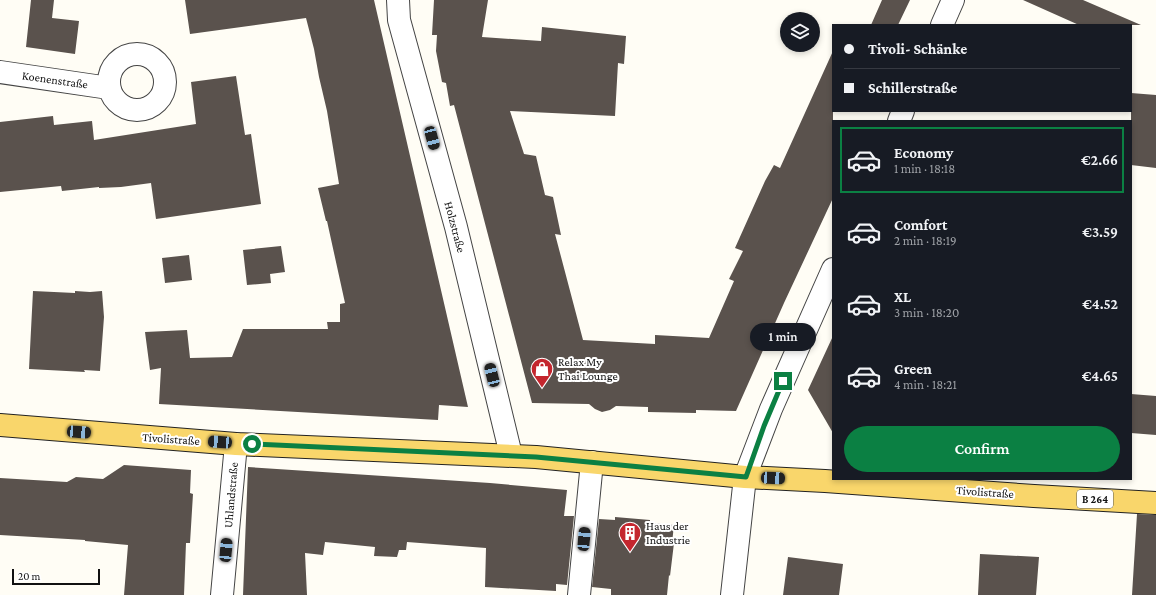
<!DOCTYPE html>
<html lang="en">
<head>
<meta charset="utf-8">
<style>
  :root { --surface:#171b24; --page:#242831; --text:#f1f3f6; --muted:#9ea1a6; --line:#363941; --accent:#0b8043 }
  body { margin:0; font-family:"Crimson Pro",serif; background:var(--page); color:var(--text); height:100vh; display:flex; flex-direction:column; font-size:15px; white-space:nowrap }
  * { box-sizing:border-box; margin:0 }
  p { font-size:13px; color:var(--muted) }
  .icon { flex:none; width:22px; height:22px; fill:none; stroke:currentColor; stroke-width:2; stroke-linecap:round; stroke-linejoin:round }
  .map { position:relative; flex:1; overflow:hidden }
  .sheet { position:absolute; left:832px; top:120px; width:300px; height:360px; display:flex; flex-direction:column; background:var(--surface); border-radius:0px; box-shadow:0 2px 6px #0003 }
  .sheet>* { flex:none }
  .hud { position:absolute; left:832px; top:24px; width:300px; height:88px; border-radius:0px; box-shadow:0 2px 6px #0003; display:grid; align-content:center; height:88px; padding:0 12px; background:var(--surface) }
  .fabs { position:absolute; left:780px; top:12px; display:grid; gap:8px }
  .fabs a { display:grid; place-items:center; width:40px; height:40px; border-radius:50%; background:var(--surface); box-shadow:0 2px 6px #0003; font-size:20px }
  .scale { position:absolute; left:12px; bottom:10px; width:88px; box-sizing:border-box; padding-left:4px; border:2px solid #111; border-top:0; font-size:11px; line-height:14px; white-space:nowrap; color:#111; -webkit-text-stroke:3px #fff; paint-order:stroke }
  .end { position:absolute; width:18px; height:18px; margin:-9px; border:5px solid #0b8043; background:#fff; box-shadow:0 0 0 2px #fff }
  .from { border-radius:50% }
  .bubble { position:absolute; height:28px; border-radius:14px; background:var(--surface); box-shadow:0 2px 6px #0003; font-size:13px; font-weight:600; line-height:28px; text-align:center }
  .car { position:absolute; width:12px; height:24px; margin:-12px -6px; border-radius:5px; box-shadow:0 0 3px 1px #0007; background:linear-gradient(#222 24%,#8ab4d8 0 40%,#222 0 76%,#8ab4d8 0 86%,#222 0) }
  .hud b { display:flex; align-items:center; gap:14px; height:38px; font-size:15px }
  .hud b+b { border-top:1px solid var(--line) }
  .hud i { width:10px; height:10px; background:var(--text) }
  ul { padding:7px 0 0; list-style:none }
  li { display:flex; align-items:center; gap:12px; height:66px; margin:0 8px 6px; padding:0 4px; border:2px solid transparent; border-radius:0px }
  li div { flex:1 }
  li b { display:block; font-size:15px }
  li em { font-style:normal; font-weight:600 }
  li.on { border-color:var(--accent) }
  li>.icon { width:36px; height:36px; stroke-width:1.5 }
  .button { display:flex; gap:8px; margin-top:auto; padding:8px 12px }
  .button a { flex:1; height:46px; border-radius:24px; background:var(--accent); color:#fff; font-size:16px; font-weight:600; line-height:46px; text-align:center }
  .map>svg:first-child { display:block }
</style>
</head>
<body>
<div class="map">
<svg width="1156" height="595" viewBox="0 0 1156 595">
  <rect width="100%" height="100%" fill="#fffdf5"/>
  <path fill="#5a524d" d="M31,0H54L52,18L79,21L75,54L26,47Z
    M185,0H374L468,407L439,405L438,420L159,404L161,368L150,370L145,332L187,330L190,358L232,357L243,329H328L327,322H340V304L345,303L327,221H326L318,188L339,184L327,111L319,77L314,49L306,18L190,34Z
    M434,0H488L482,37L541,41L542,27L626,36L624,64L618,63L615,116L510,111L524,154L536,156L545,195L553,197L561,235L555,234L583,340L655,344V335L709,338L734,281L729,279L743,251L735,248L765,181L774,165L780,168L833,51V198L784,303L736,411L696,410V413L648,412V407L616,406L610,410L602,412L595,409L589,404L532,403L454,105L450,106L446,83L442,82L436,51L437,35H432Z
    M882,0H910L898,25H871Z
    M1023,0H1083L1141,25H1079Z
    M236,76L245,135L251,134L261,204L156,219L151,183L121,187L99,188V187L62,191L61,186L0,192V122L53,116L54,125L92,121L94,140L196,124L191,82Z
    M1131,93L1156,95V168L1131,165Z
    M281,246L285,272L270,274L271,283L247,285L243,250Z
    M189,255L192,280L165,283L162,258Z
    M33,291L75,293V291L90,292L102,291L104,317L100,371L84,370L85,372L29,369Z
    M833,336V433L808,390Z
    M1131,394L1156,396V435L1131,433Z
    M124,465L191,470L190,493L193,494L190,543H186L184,595H124L128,545L85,541V540L0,535V478L67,482L76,477L103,479Z
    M248,467L490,483L567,490L564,516H574L567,585L556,584V591L485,587L486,548L407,542L406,550H399L397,557L374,556L375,547L325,542L323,555L305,553L307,595H243Z
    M1137,514L1156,515V595H1132Z
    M615,517L650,520V523L674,525L672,543H674L670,576L669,575L667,595H611V589L592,587L599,519L615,520Z
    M980,554L1039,557L1036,595H978Z
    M788,557L843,564L839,595H783Z"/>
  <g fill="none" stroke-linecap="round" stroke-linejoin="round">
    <g stroke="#444" stroke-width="24">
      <path id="minor" d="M398,0L399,20L456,227L511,455
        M942,25L953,0
        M109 82a28 28 0 1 1 56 0a28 28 0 1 1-56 0Z
        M0,72L109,88
        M899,121L903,111
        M222,595L236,444
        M579,595L592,462
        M732,595L745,477L771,409L833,269"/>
    </g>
    <g stroke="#222" stroke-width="24">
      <path id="major" d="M0,425L236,444L536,457L745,477L825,481L1034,496L1156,503"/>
    </g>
    <use href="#minor" stroke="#fff" stroke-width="22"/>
    <use href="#major" stroke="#f9d66b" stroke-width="22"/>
  </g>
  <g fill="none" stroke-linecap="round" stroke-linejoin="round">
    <path stroke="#0b8043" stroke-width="5" d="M252,444L536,457L746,477L764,426L783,381"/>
  </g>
  <defs>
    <g id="shop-pin" transform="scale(1.15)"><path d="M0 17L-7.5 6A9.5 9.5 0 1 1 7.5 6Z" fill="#c4262e" stroke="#fff"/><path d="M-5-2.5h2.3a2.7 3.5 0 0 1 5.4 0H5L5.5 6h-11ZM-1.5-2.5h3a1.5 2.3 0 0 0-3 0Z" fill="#fff"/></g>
    <g id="building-pin" transform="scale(1.15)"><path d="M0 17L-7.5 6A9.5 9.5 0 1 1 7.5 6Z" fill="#c4262e" stroke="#fff"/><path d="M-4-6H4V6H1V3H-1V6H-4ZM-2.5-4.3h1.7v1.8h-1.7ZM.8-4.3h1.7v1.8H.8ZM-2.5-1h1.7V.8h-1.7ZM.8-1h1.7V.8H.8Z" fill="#fff"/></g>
  </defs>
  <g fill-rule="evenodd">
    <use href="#shop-pin" x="542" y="369"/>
    <use href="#building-pin" x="630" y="533"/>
  </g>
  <g text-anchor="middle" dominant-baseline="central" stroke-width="4" stroke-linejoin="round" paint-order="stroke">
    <rect fill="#fff" stroke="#585858" stroke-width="1" x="1077" y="490" width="36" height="18" rx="3"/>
    <g font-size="11" font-weight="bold" fill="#111">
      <text x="1095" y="499">B 264</text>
    </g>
    <g font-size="12" fill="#111" stroke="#fff">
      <text transform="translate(55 80) rotate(8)">Koenenstraße</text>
      <text transform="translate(455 227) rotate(75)">Holzstraße</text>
      <text transform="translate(171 439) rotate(4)">Tivolistraße</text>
      <text transform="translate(985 492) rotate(4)">Tivolistraße</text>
      <text transform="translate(231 495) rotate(-85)">Uhlandstraße</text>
    </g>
    <g font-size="12" fill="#111" stroke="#fff" text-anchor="start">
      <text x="558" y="362">Relax My<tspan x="558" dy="14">Thai Lounge</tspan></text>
      <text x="646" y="526">Haus der<tspan x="646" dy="14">Industrie</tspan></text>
    </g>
  </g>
</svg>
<div class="fabs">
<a><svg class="icon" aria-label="layers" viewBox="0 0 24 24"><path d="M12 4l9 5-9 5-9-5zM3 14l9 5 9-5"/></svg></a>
</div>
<div class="scale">20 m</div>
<i class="end from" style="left:252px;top:444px"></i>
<i class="end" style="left:783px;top:381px"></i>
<div class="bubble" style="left:750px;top:323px;width:66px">1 min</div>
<i class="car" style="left:432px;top:138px;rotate:165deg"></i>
<i class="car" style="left:492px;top:375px;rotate:346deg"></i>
<i class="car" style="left:79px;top:432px;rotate:94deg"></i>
<i class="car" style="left:220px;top:442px;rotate:274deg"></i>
<i class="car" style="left:773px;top:478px;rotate:93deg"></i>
<i class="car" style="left:584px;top:539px;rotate:5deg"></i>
<i class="car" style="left:226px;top:550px;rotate:5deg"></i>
<div class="hud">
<b><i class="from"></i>Tivoli- Schänke</b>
<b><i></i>Schillerstraße</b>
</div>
<section class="sheet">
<ul>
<li class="on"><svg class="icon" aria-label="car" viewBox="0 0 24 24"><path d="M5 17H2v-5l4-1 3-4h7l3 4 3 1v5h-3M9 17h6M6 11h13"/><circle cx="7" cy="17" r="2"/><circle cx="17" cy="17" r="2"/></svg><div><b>Economy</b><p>1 min · 18:18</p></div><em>€2.66</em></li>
<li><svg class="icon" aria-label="car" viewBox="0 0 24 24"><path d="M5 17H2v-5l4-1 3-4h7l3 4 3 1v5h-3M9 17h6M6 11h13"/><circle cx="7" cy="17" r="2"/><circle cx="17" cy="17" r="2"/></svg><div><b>Comfort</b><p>2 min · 18:19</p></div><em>€3.59</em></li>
<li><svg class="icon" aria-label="car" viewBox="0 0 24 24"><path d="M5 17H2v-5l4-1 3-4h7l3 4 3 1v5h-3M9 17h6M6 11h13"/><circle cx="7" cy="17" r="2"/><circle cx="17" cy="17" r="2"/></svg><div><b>XL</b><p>3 min · 18:20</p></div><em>€4.52</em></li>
<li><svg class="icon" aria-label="car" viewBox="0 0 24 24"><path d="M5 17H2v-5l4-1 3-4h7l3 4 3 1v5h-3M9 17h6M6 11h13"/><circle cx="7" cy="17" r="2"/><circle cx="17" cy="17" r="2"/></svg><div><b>Green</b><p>4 min · 18:21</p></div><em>€4.65</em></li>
</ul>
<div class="button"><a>Confirm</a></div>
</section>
</div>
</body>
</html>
